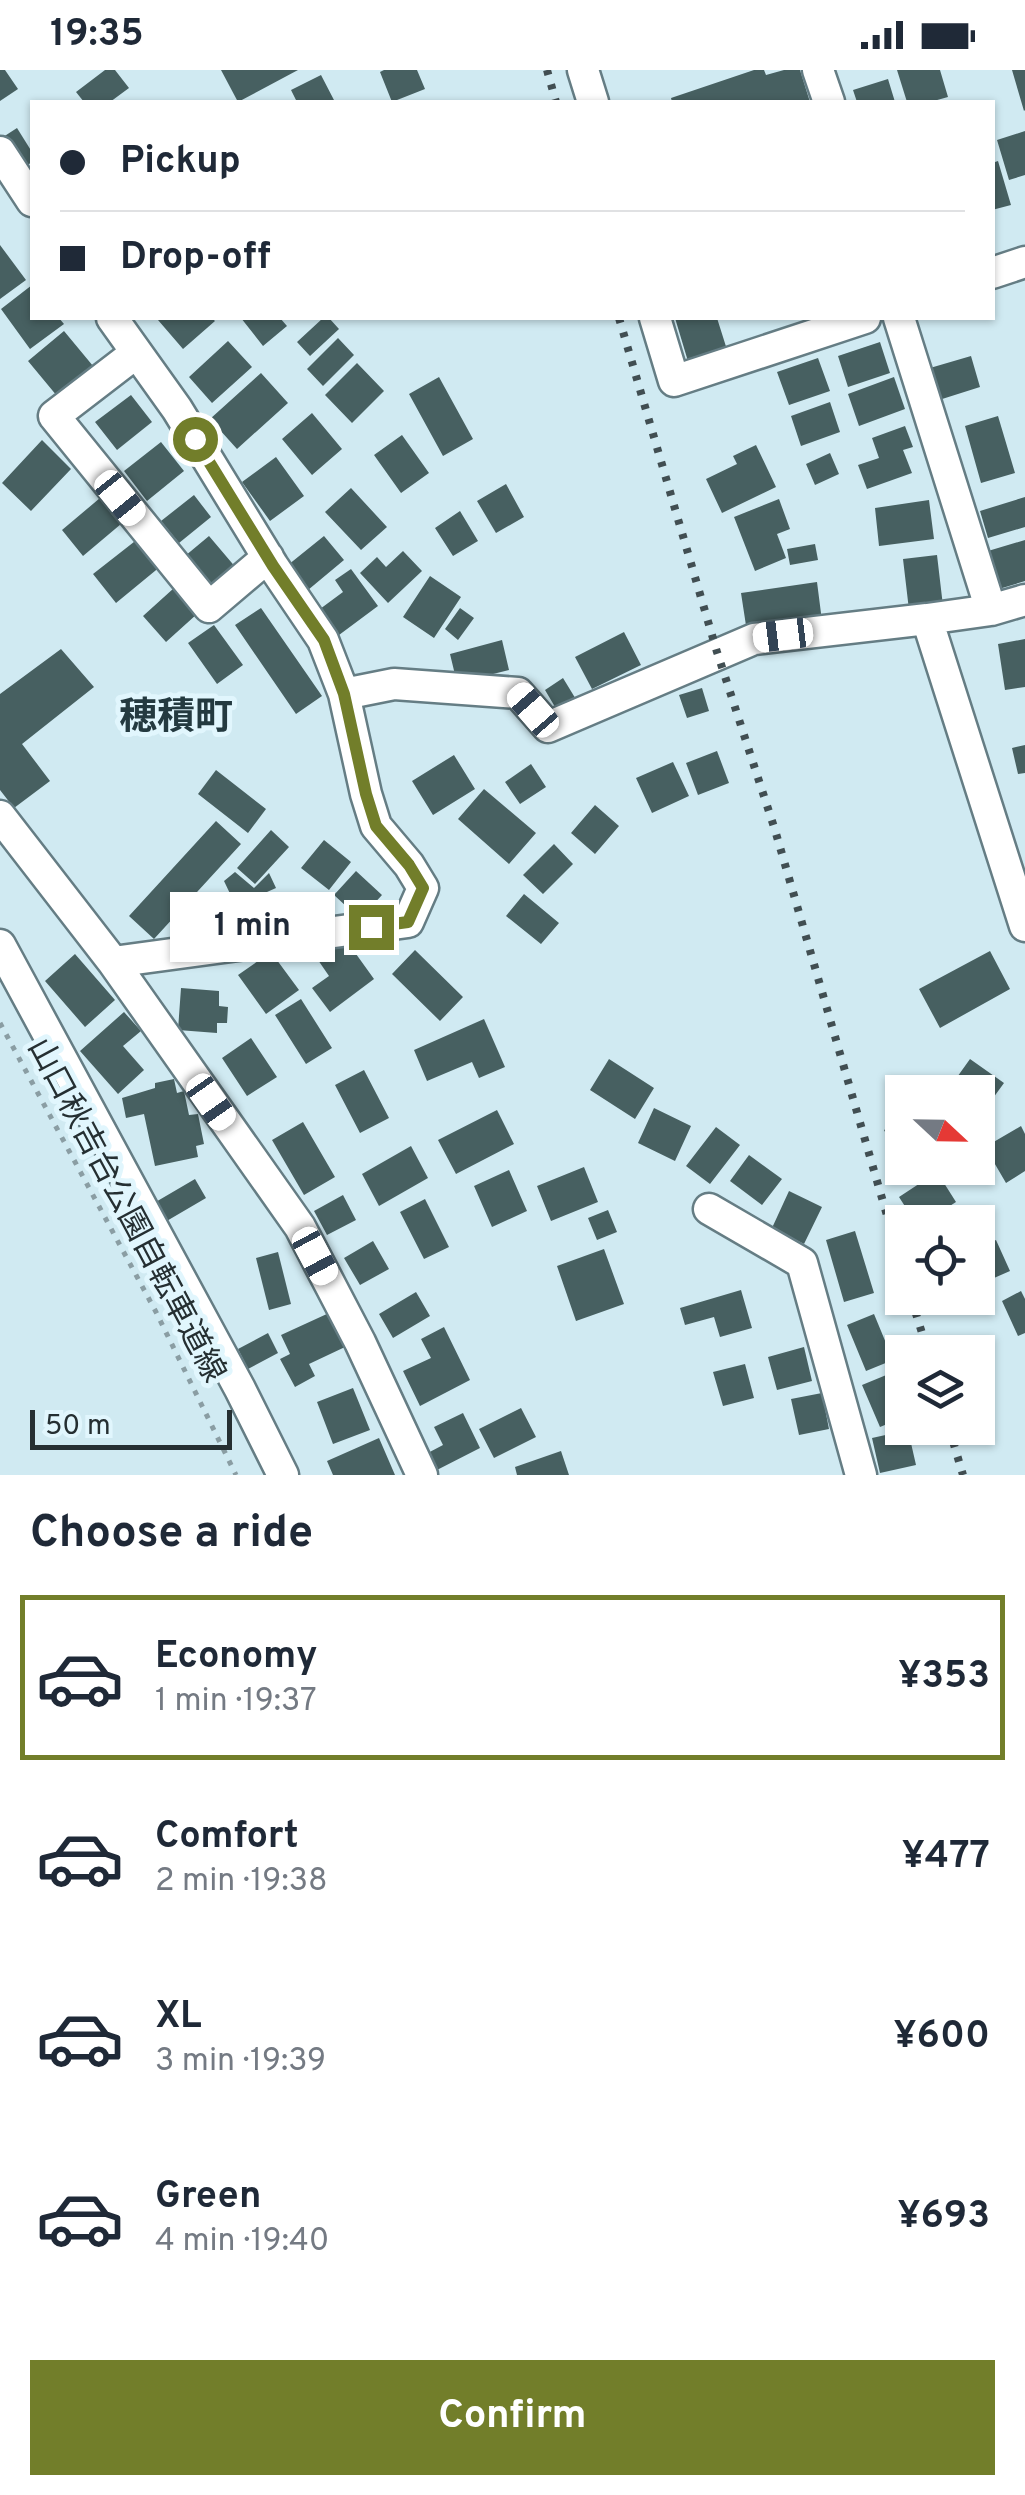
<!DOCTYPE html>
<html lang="en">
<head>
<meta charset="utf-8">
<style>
  :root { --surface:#fff; --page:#f2f2f3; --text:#1f2937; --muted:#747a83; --line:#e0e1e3; --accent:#727e2a }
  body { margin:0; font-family:Overpass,"Noto Sans JP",sans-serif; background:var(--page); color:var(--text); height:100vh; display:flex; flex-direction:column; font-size:38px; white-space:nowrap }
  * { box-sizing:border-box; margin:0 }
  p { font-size:32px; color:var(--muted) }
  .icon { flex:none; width:55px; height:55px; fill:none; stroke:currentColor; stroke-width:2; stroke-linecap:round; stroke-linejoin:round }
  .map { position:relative; height:1405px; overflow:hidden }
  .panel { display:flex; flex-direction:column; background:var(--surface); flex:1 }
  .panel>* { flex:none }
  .hud { position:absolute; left:30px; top:30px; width:965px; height:220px; border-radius:0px; box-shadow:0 2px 8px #0004; display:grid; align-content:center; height:220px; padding:0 30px; background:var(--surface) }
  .needle { width:65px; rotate:112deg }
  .tools { position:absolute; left:885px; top:1005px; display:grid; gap:20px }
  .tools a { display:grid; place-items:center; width:110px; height:110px; border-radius:0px; background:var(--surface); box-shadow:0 2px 8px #0004; font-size:50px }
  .scale { position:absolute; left:30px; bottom:25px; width:202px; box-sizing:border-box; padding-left:10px; border:5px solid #252f32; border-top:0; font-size:28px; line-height:35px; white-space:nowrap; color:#252f32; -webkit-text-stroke:8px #e1f6fd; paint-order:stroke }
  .end { position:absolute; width:45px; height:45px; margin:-22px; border:12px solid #727e2a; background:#fff; box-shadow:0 0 0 5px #fff }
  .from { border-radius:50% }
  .bubble { position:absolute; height:70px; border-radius:0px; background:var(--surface); box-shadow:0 2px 8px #0004; font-size:32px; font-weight:700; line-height:70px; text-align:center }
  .car { position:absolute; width:30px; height:60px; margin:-30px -15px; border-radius:12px; box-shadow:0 0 8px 2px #0007; background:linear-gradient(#fff 24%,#345 0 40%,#fff 0 76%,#345 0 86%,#fff 0) }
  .hud b { display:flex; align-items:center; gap:35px; height:95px; font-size:38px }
  .hud b+b { border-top:2px solid var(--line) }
  .hud i { width:25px; height:25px; background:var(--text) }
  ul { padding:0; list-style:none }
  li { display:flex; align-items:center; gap:30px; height:165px; margin:0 20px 15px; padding:0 10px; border:5px solid transparent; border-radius:0px }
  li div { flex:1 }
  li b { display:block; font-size:38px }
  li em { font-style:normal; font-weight:700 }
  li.active { border-color:var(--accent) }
  li>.icon { width:90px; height:90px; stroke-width:1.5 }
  h2 { padding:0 30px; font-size:45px; line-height:120px }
  .primary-button { display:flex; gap:20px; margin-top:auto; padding:20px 30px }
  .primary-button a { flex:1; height:115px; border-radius:0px; background:var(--accent); color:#fff; font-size:40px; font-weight:700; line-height:115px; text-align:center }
  .status { display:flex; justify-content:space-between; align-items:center; height:70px; padding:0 50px; background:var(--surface); direction:ltr }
  .status svg { height:28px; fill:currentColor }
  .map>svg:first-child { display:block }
</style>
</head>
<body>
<div class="status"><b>19:35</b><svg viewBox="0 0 49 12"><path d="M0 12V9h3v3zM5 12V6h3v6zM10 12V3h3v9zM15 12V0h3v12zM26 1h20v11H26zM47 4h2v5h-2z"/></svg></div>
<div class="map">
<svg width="1025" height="1405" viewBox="0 0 1025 1405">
  <rect width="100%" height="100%" fill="#d0eaf2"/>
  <path fill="#476061" d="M0,0H5L18,19L0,31Z
    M105,0H115L129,18L110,32H84L76,22Z
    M221,0H298L238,32Z
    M384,0H417L425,19L392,32L380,2Z
    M754,0H764L766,5L784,0H800L810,32H672L671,28Z
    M897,0H940L948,27L930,32H907Z
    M1012,0H1025V40L1024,41Z
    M321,5L335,32H297L291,20Z
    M888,9L895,32H857L853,20Z
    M17,58L32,82V92L17,102L0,69Z
    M1025,61V105L1009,110L997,70Z
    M998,91L1011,135L992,140V93Z
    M0,175L26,210L0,229Z
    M32,215V248H59L64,254L30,279L1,239Z
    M161,248H212L215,251L183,279L158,250Z
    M241,248H280L287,256L263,276Z
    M323,248H329L339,259L310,286L297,272Z
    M675,248H717L729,286L690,298Z
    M64,261L98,302L62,332L28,291Z
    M338,268L354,285L323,316L307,299Z
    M228,271L252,297L212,333L189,307Z
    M880,272L890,303L848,317L838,286Z
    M971,286L980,317L939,330L930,298Z
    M818,288L830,321L789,335L777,302Z
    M357,293L384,321L352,353L325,325Z
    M261,303L288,333L237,379L210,349Z
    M439,307L473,369L443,386L409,324Z
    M894,307L905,339L859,356L848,324Z
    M131,325L152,352L117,380L95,352Z
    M830,332L840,362L801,376L791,346Z
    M312,343L342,379L312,405L282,369Z
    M998,346L1015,403L981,413L965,356Z
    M905,356L913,377L903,380L912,403L867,419L858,395L879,388L872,368Z
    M402,365L429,403L401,423L374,385Z
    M42,370L71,399L31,441L2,413Z
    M161,372L184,401L147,431L124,401Z
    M756,375L776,417L722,443L706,409L737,394L733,386Z
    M830,383L839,404L815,415L806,394Z
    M276,387L304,426L270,451L242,412Z
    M506,414L524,447L496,463L477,431Z
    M351,418L387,457L361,480L325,442Z
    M194,425L211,447L179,473L161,451Z
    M1025,427V457L988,468L980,441Z
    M100,428L121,454L83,486L62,460Z
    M779,429L790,459L777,464L786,488L755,501L734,447Z
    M929,430L934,469L879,476L875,438Z
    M460,441L478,471L453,486L435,458Z
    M209,466L237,499L213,519L185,486Z
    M324,466L344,490L308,520L288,495Z
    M139,468L161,496L116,533L93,504Z
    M1025,470V511L999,519L988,481Z
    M815,474L818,490L790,495L787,479Z
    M403,481L422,501L388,533L360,503L377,487L386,497Z
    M937,485L943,536L909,540L903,489Z
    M351,499L378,536L339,565L320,539L343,522L335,510Z
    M430,506L461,527L434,568L403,547Z
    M817,512L822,551L747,562L741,523Z
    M174,518L197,544L166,572L143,546Z
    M261,538L322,626L296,644L235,555Z
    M460,538L474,548L458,570L445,559Z
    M214,555L243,595L217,614L188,573Z
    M624,562L641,595L592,619L575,587Z
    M1025,569V617L1005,620L998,574Z
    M502,570L509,600L457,613L450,584Z
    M61,579L94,617L22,674L50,711L14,738L0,720V624Z
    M563,608L577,631L558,642L545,620Z
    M702,618L709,641L687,648L679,625Z
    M1025,675V703L1018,704L1012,678Z
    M717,681L729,713L698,725L686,693Z
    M454,685L475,719L433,745L412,711Z
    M673,692L689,726L652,743L636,708Z
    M531,694L546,717L520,734L505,712Z
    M216,700L266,739L248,763L198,724Z
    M484,719L536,763L509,794L458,749Z
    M595,735L619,756L595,784L571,763Z
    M216,751L241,774L154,869L129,846Z
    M271,760L289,777L255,814L237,798Z
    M324,770L351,792L329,820L301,798Z
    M554,774L573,794L543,824L523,805Z
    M356,801L382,825L360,849L334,825Z
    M235,802L254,818L269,803L276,818L267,822L276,839L240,858L236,851L227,857L219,841L234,832L224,811Z
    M524,824L559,853L541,874L506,846Z
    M346,870L374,909L330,942L312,918L329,906L318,890Z
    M415,880L463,927L440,951L392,904Z
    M990,881L1010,919L940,958L919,919Z
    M271,882L299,920L266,944L238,905Z
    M75,884L115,930L85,957L45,911Z
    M181,918L219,921V936L228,937L227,953H217V963L178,960Z
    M301,929L332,978L306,994L275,945Z
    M124,942L141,961L123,976L144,1000L118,1024L80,981Z
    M484,949L505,997L479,1008L472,992L427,1011L414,980Z
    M251,968L277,1007L247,1026L222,988Z
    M609,989L654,1018L635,1049L590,1020Z
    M970,989L1004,1013L988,1035L978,1027V1022H971L955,1010Z
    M364,1000L389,1048L360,1063L335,1015Z
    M174,1009L177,1023L184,1021L189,1045L198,1044L204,1074L196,1076L198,1087L155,1096L144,1044L126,1048L122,1028L155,1018V1013Z
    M654,1038L691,1056L675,1091L638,1073Z
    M497,1040L514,1074L456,1104L438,1070Z
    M902,1050V1094L884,1060Z
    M303,1052L335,1107L304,1125L272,1070Z
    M1021,1056L1025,1064V1101L1006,1113L985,1077Z
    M716,1057L740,1075L710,1114L686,1096Z
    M411,1076L428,1108L379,1136L362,1104Z
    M749,1085L782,1109L762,1135L730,1111Z
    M584,1097L598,1132L551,1151L537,1116Z
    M509,1100L527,1141L492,1157L474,1116Z
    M937,1102L956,1132L925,1152H915L899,1127Z
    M195,1109L206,1128L165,1152L154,1133Z
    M789,1121L822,1137L804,1174L772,1158Z
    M343,1125L356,1150L327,1165L314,1141Z
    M425,1129L449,1177L424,1189L400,1142Z
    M974,1137L990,1163L978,1172V1152H950Z
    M608,1140L617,1162L597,1170L588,1148Z
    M855,1161L874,1223L844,1232L826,1170Z
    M996,1170L1010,1201L978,1215V1178Z
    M373,1171L389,1199L360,1215L344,1188Z
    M604,1179L624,1234L576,1251L557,1196Z
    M278,1182L291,1234L269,1240L256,1188Z
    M741,1220L752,1258L720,1267L714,1247L685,1255L680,1238Z
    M1021,1221L1025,1229V1263L1018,1266L1002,1231Z
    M416,1222L430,1246L393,1268L379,1244Z
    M329,1243L345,1277L309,1294L315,1306L295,1317L280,1289L290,1284L281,1265Z
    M874,1244L893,1290L866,1301L847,1255Z
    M444,1257L470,1310L420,1336L403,1301L431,1288L421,1269Z
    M268,1263L278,1283L248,1299L238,1279Z
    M804,1277L812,1311L777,1320L768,1287Z
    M745,1294L754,1328L723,1336L713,1302Z
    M896,1301L902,1318V1348L880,1357L862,1315Z
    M353,1318L370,1360L333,1374L317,1332Z
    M822,1323L829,1359L799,1365L791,1329Z
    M521,1338L536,1367L494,1388L479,1359Z
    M463,1343L480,1378L433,1402L424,1385L443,1375L434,1357Z
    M908,1360L916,1395L880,1403L872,1368Z
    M379,1368L395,1405H333L327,1391Z
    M561,1381L569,1405H517L515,1397Z"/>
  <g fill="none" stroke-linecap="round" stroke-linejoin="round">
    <g stroke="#657d84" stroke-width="35">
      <path id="street" d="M583,0L593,32
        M818,0L829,32
        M0,82L32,131
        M992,203L1025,192
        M112,248L177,339L273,496L323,570L344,624L366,724L376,756L409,795L423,818L408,852L113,892
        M655,248L674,311L865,248
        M899,248L991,540
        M136,283L54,346L209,537L268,487
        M927,549L1025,856
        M344,624L394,614L518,623L548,657L754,569L927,549L991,540L1025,530
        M0,746L113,892L300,1157L360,1272L422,1405
        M0,875L240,1319L283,1405
        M709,1139L802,1193L861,1405"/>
    </g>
    <path stroke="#8a9da3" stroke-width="5" stroke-dasharray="5 8" stroke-linecap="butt" d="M0,953L156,1242L236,1405"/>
    <use href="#street" stroke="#fff" stroke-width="30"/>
    <path stroke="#414e52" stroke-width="8" stroke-dasharray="5 10" stroke-linecap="butt" d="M547,0L556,32
      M619,248L717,582L775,760L902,1197
      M911,1228L928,1282
      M949,1358L963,1405"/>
  </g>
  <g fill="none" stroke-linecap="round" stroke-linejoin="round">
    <path stroke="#727e2a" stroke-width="12" d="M195,369L273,496L324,570L344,624L366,724L376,756L409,795L423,818L408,852L371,857"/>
  </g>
  <g text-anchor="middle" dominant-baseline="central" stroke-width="10" stroke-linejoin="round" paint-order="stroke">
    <g font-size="32" fill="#252f32" stroke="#e1f6fd">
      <text transform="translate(125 1141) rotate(62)">山口秋吉台公園自転車道線</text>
    </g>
    <g font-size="38" font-weight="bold" fill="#243a40" stroke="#e1f6fd">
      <text x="176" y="649">穂積町</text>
    </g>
  </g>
</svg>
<div class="tools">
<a><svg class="needle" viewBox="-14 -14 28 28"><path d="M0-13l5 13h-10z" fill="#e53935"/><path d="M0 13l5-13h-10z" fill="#747a83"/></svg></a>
<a><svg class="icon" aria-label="locate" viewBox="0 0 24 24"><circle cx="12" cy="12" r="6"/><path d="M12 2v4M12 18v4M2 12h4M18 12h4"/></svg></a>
<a><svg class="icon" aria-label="layers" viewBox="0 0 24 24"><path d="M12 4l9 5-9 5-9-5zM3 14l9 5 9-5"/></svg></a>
</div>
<div class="scale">50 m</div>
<i class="end from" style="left:195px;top:369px"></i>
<i class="end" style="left:371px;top:857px"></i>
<div class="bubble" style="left:170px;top:822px;width:165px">1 min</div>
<i class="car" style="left:120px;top:428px;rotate:141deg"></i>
<i class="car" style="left:783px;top:565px;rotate:263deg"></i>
<i class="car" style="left:533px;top:640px;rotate:319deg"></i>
<i class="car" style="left:211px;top:1032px;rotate:145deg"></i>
<i class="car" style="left:315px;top:1186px;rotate:152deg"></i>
<div class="hud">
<b><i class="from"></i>Pickup</b>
<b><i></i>Drop-off</b>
</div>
</div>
<section class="panel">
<h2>Choose a ride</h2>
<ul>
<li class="active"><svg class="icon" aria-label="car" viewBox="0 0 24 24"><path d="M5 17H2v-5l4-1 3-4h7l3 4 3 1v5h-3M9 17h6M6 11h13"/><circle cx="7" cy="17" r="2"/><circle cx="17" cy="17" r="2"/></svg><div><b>Economy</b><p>1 min · 19:37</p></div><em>¥353</em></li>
<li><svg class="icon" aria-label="car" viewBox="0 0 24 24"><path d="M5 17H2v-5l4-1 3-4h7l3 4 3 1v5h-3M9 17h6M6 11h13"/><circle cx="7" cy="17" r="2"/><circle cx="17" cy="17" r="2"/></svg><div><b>Comfort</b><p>2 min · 19:38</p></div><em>¥477</em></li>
<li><svg class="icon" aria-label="car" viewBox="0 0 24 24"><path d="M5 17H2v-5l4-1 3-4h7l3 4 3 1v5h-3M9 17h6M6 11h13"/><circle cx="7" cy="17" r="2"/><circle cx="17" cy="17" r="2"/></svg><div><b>XL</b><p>3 min · 19:39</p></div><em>¥600</em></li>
<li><svg class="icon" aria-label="car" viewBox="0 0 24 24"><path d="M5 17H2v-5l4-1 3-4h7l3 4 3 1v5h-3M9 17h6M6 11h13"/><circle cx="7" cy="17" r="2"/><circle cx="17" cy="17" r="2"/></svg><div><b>Green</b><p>4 min · 19:40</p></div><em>¥693</em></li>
</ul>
<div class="primary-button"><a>Confirm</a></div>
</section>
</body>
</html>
